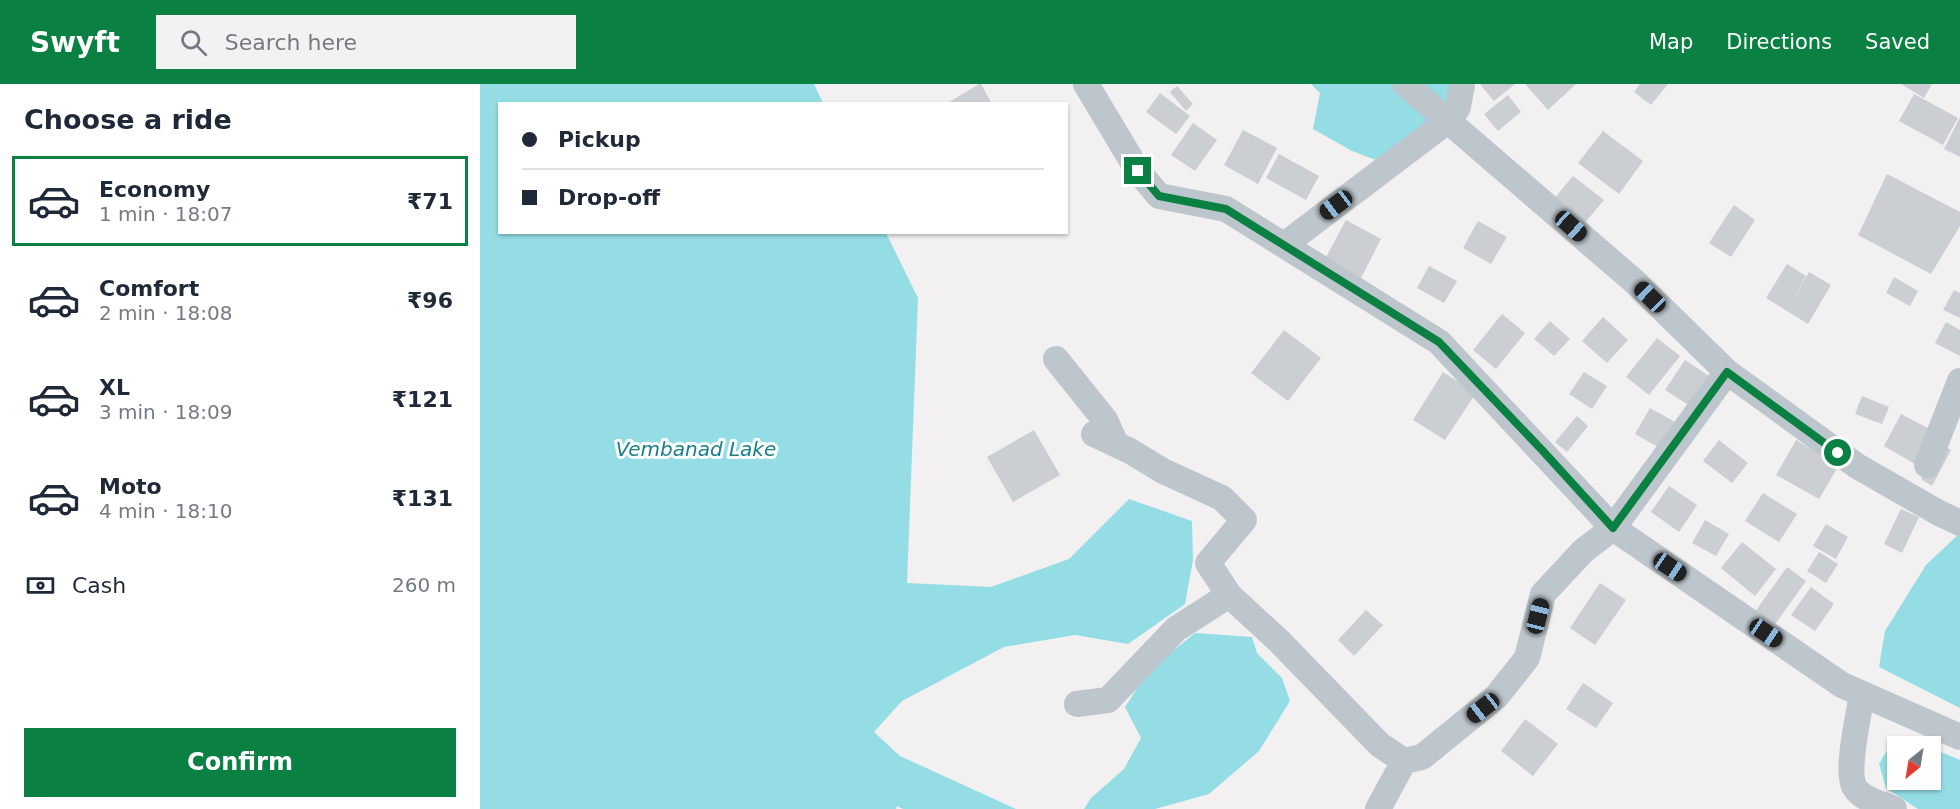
<!DOCTYPE html>
<html lang="en">
<head>
<meta charset="utf-8">
<style>
  :root { --surface:#fff; --page:#f2f2f3; --text:#1f2937; --muted:#747a83; --line:#e0e1e3; --accent:#0b8043 }
  body { margin:0; font-family:"DejaVu Sans",sans-serif; background:var(--page); color:var(--text); height:100vh; display:flex; flex-direction:column; font-size:22px; white-space:nowrap }
  * { box-sizing:border-box; margin:0 }
  p { font-size:20px; color:var(--muted) }
  .icon { flex:none; width:33px; height:33px; fill:none; stroke:currentColor; stroke-width:2; stroke-linecap:round; stroke-linejoin:round }
  .map { position:relative; flex:1; overflow:hidden }
  .details { display:flex; flex-direction:column; background:var(--surface); width:480px }
  .details>* { flex:none }
  .banner { position:absolute; left:18px; top:18px; width:570px; height:132px; border-radius:0px; box-shadow:0 2px 4px #0004; display:grid; align-content:center; height:132px; padding:0 24px; background:var(--surface) }
  .needle { width:39px; rotate:210deg }
  .tools { position:absolute; left:1407px; top:652px; display:grid; gap:12px }
  .tools a { display:grid; place-items:center; width:54px; height:54px; border-radius:0px; background:var(--surface); box-shadow:0 2px 4px #0004; font-size:30px }
  .end { position:absolute; width:27px; height:27px; margin:-14px; border:8px solid #0b8043; background:#fff; box-shadow:0 0 0 3px #fff }
  .from { border-radius:50% }
  .car { position:absolute; width:18px; height:36px; margin:-18px -9px; border-radius:8px; box-shadow:0 0 4px 2px #0007; background:linear-gradient(#222 24%,#8ab4d8 0 40%,#222 0 76%,#8ab4d8 0 86%,#222 0) }
  .banner b { display:flex; align-items:center; gap:21px; height:57px; font-size:22px }
  .banner b+b { border-top:2px solid var(--line) }
  .banner i { width:15px; height:15px; background:var(--text) }
  ul { padding:0; list-style:none }
  li { display:flex; align-items:center; gap:18px; height:90px; margin:0 12px 9px; padding:0 12px; border:3px solid transparent; border-radius:0px }
  li div { flex:1 }
  li b { display:block; font-size:22px }
  li em { font-style:normal; font-weight:700 }
  li.selected { border-color:var(--accent) }
  li>.icon { width:54px; height:54px; stroke-width:1.5 }
  h2 { padding:0 24px; font-size:27px; line-height:72px }
  .pay { display:flex; align-items:center; gap:15px; height:66px; padding:0 24px; font-size:22px }
  .pay p { margin-inline-start:auto }
  .cta { display:flex; gap:12px; margin-top:auto; padding:12px 24px }
  .cta a { flex:1; height:69px; border-radius:0px; background:var(--accent); color:#fff; font-size:24px; font-weight:700; line-height:69px; text-align:center }
  header { display:flex; align-items:center; gap:36px; box-sizing:border-box; height:84px; padding:0 30px; background:var(--accent); color:#fff }
  header strong { font-size:28px }
  nav { display:flex; gap:33px; margin-inline-start:auto; font-size:21px }
  .search { width:420px; height:54px; background:var(--page); display:flex; align-items:center; gap:15px; box-sizing:border-box; padding:0 21px; border-radius:0px; color:var(--muted); font-size:22px }
  main { display:flex; flex:1; min-height:0 }
  .map>svg:first-child { display:block }
</style>
</head>
<body>
<header>
<strong>Swyft</strong>
<div class="search"><svg class="icon" aria-label="search" viewBox="0 0 24 24"><circle cx="10" cy="10" r="6"/><path d="M15 15l6 6"/></svg>Search here</div>
<nav><a>Map</a><a>Directions</a><a>Saved</a></nav>
</header>
<main>
<section class="details">
<h2>Choose a ride</h2>
<ul>
<li class="selected"><svg class="icon" aria-label="car" viewBox="0 0 24 24"><path d="M5 17H2v-5l4-1 3-4h7l3 4 3 1v5h-3M9 17h6M6 11h13"/><circle cx="7" cy="17" r="2"/><circle cx="17" cy="17" r="2"/></svg><div><b>Economy</b><p>1 min · 18:07</p></div><em>₹71</em></li>
<li><svg class="icon" aria-label="car" viewBox="0 0 24 24"><path d="M5 17H2v-5l4-1 3-4h7l3 4 3 1v5h-3M9 17h6M6 11h13"/><circle cx="7" cy="17" r="2"/><circle cx="17" cy="17" r="2"/></svg><div><b>Comfort</b><p>2 min · 18:08</p></div><em>₹96</em></li>
<li><svg class="icon" aria-label="car" viewBox="0 0 24 24"><path d="M5 17H2v-5l4-1 3-4h7l3 4 3 1v5h-3M9 17h6M6 11h13"/><circle cx="7" cy="17" r="2"/><circle cx="17" cy="17" r="2"/></svg><div><b>XL</b><p>3 min · 18:09</p></div><em>₹121</em></li>
<li><svg class="icon" aria-label="car" viewBox="0 0 24 24"><path d="M5 17H2v-5l4-1 3-4h7l3 4 3 1v5h-3M9 17h6M6 11h13"/><circle cx="7" cy="17" r="2"/><circle cx="17" cy="17" r="2"/></svg><div><b>Moto</b><p>4 min · 18:10</p></div><em>₹131</em></li>
</ul>
<div class="pay"><svg class="icon" aria-label="cash" viewBox="0 0 24 24"><path d="M3 7h18v10H3z"/><circle cx="12" cy="12" r="2"/></svg>Cash<p>260 m</p></div>
<div class="cta"><a>Confirm</a></div>
</section>
<div class="map">
<svg width="1480" height="725" viewBox="0 0 1480 725">
  <rect width="100%" height="100%" fill="#f2f0f1"/>
  <path fill="#94dde5" d="M0,0H334L343,19L20,20V148L406,149L438,214L427,499L511,503L589,475L649,415L712,437L713,476L705,520L648,560L595,551L524,563L422,617L394,648L420,672L536,725H423L417,722L416,725H0Z
    M831,0H918L957,33L904,79L872,67L833,45L840,9Z
    M938,0H976L968,24Z
    M1480,449V624L1399,583L1405,547L1446,481Z
    M715,549L772,553L777,569L802,594L810,617L779,667L729,710L675,725H604L611,714L644,685L661,654L645,623L669,586Z
    M1412,658L1449,663H1418V696H1450L1451,664L1480,676V725H1438L1406,704L1399,680Z"/>
  <path fill="#cbced2" d="M501,0L512,20H466L499,0Z
    M1000,0H1035L1014,17Z
    M1045,0H1096L1068,26Z
    M1160,0H1188L1171,21L1154,8Z
    M1421,0H1452L1444,14Z
    M697,2L713,20L706,27L690,8Z
    M680,9L710,32L696,50L666,28Z
    M1434,10L1478,34L1463,61L1419,37Z
    M1028,11L1041,28L1018,47L1004,30Z
    M1480,33V73L1464,65Z
    M713,39L737,56L715,87L691,71Z
    M763,46L797,64L778,100L744,81Z
    M1123,47L1163,77L1139,110L1098,79Z
    M799,70L839,92L826,116L786,94Z
    M1407,90L1480,128V142L1451,190L1378,151Z
    M1093,92L1124,116L1103,141L1073,116Z
    M1254,121L1275,136L1251,173L1229,159Z
    M866,136L901,155L881,194L845,175Z
    M998,137L1027,153L1011,180L983,164Z
    M1307,180L1326,192L1310,221L1329,188L1351,201L1328,240L1286,214Z
    M949,182L977,197L964,219L937,204Z
    M1414,193L1438,207L1430,222L1406,209Z
    M1474,206L1480,209V234L1463,226Z
    M1022,230L1045,249L1016,285L993,266Z
    M1123,233L1148,256L1127,279L1102,257Z
    M1070,237L1090,255L1074,272L1054,255Z
    M1466,238L1480,246V272L1455,259Z
    M804,246L841,274L808,317L771,289Z
    M1177,254L1200,272L1169,311L1146,293Z
    M1205,276L1229,292L1210,322L1185,306Z
    M963,288L996,309L965,356L933,336Z
    M1104,288L1127,302L1112,325L1089,310Z
    M1382,312L1409,323L1402,340L1375,330Z
    M1170,324L1202,342L1187,368L1155,350Z
    M1421,330L1453,347L1435,380L1404,362Z
    M1097,332L1108,342L1087,368L1075,358Z
    M554,346L580,391L533,418L507,373Z
    M1239,356L1268,379L1252,399L1223,377Z
    M1316,356L1359,381L1339,415L1296,391Z
    M1459,359L1471,366L1452,402L1441,395Z
    M1189,402L1217,421L1199,448L1171,428Z
    M1283,409L1317,430L1299,458L1265,437Z
    M1421,425L1439,433L1422,469L1404,460Z
    M1225,436L1249,450L1236,472L1212,459Z
    M1346,440L1368,453L1356,475L1333,462Z
    M1262,458L1296,485L1275,512L1241,484Z
    M1339,468L1358,480L1346,499L1327,487Z
    M1307,483L1326,497L1291,546L1272,532Z
    M1120,499L1146,516L1115,561L1090,544Z
    M1331,503L1354,520L1335,547L1311,531Z
    M886,526L903,541L874,572L858,556Z
    M1103,599L1133,619L1116,644L1086,625Z
    M1045,635L1078,660L1053,692L1021,667Z"/>
  <g fill="none" stroke-linecap="round" stroke-linejoin="round">
    <path stroke="#bdc6cc" stroke-width="26" d="M606,0L658,87L679,112L746,125L959,258L1133,444L1362,601L1480,653
      M925,0L1155,198L1247,288L1377,382L1459,429L1480,439
      M804,161L969,36L978,23L982,0
      M576,275L625,336L636,360
      M614,350L650,367L683,387L742,414L764,436L728,479L749,511L799,557L900,661L924,677L942,673L1016,613L1047,574L1063,510L1103,467L1133,444L1247,288
      M1447,381L1480,297
      M1382,610C1379,630 1366,685 1374,702C1380,715 1402,720 1414,725
      M597,620L628,616L696,545L749,511
      M898,725L924,677"/>
  </g>
  <g fill="none" stroke-linecap="round" stroke-linejoin="round">
    <path stroke="#0b8043" stroke-width="8" d="M658,87L679,112L746,125L959,258L1062,366L1133,444L1247,288L1358,369"/>
  </g>
  <g text-anchor="middle" dominant-baseline="central" stroke-width="6" stroke-linejoin="round" paint-order="stroke">
    <g font-size="20" font-style="italic" fill="#18808b" stroke="#fff">
      <text x="216" y="365">Vembanad Lake</text>
    </g>
  </g>
</svg>
<div class="tools">
<a><svg class="needle" viewBox="-14 -14 28 28"><path d="M0-13l5 13h-10z" fill="#e53935"/><path d="M0 13l5-13h-10z" fill="#747a83"/></svg></a>
</div>
<i class="end from" style="left:1358px;top:369px"></i>
<i class="end" style="left:658px;top:87px"></i>
<i class="car" style="left:856px;top:121px;rotate:233deg"></i>
<i class="car" style="left:1091px;top:142px;rotate:132deg"></i>
<i class="car" style="left:1170px;top:213px;rotate:314deg"></i>
<i class="car" style="left:1190px;top:483px;rotate:124deg"></i>
<i class="car" style="left:1058px;top:532px;rotate:14deg"></i>
<i class="car" style="left:1286px;top:549px;rotate:124deg"></i>
<i class="car" style="left:1003px;top:624px;rotate:232deg"></i>
<div class="banner">
<b><i class="from"></i>Pickup</b>
<b><i></i>Drop-off</b>
</div>
</div>
</main>
</body>
</html>
